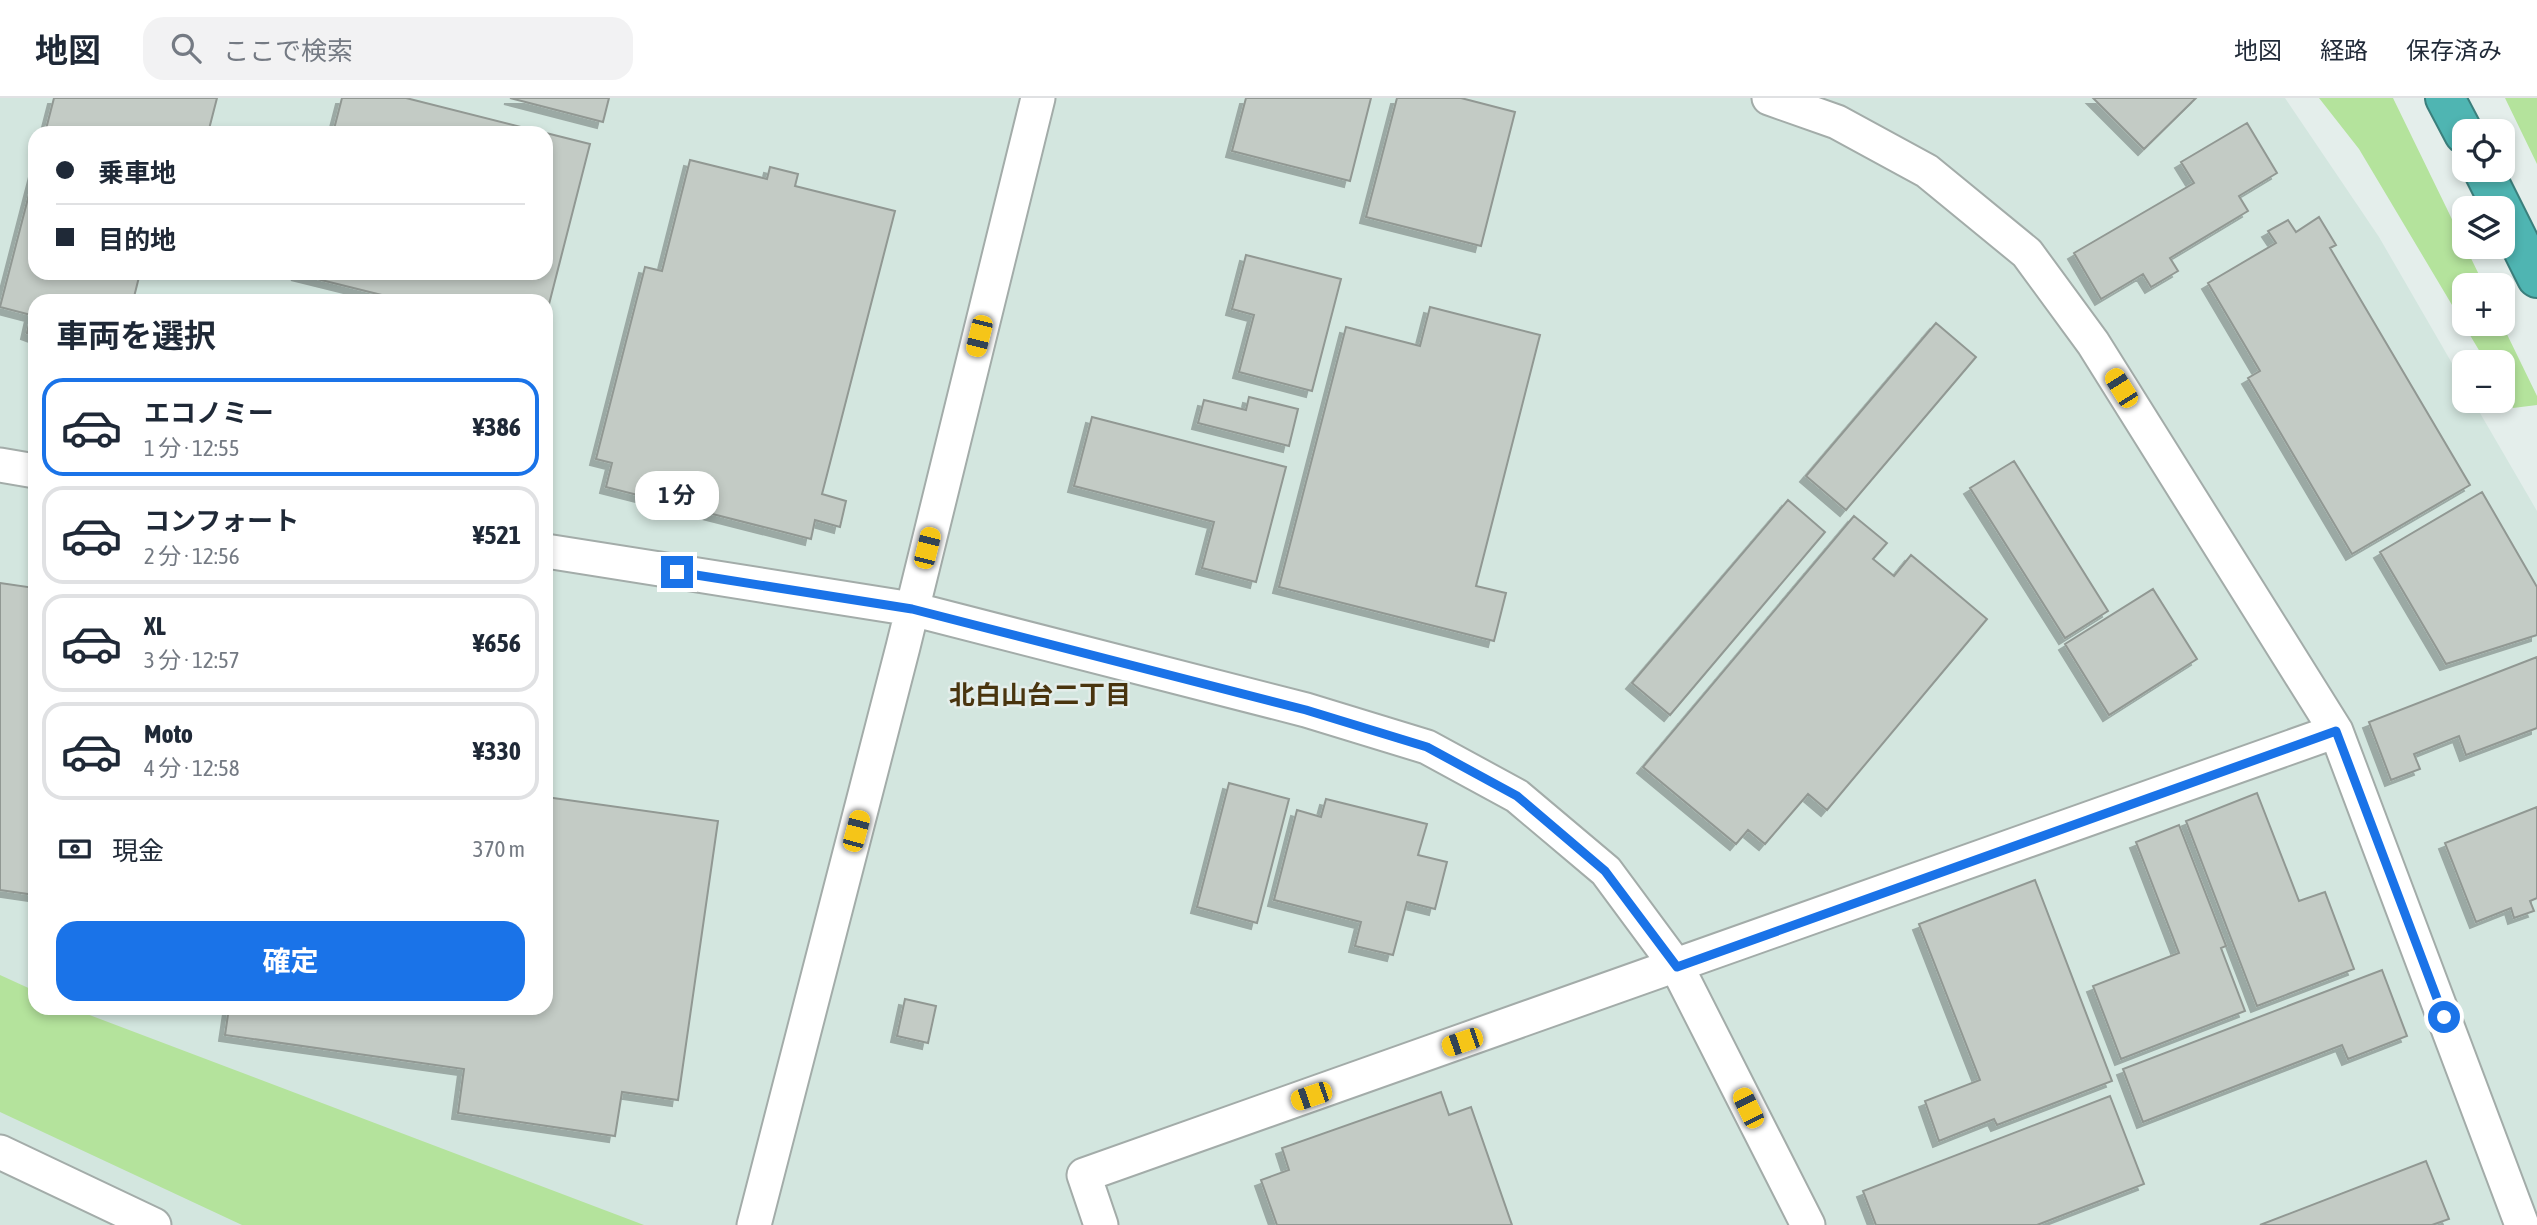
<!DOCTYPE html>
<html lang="ja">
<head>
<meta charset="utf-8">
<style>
  :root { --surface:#fff; --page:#f2f2f3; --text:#1f2937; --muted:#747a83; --line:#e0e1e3; --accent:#1a73e8 }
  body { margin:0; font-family:"Asap Condensed","Noto Sans JP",sans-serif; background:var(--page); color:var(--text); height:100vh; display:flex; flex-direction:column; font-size:26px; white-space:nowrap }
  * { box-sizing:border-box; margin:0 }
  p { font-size:23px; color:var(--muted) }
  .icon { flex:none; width:38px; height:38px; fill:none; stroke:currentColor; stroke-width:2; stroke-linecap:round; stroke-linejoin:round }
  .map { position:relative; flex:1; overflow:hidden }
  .side { position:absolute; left:28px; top:196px; width:525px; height:721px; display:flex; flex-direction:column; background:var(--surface); border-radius:21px; box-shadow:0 4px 10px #0003 }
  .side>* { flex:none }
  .hud { position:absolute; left:28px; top:28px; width:525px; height:154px; border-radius:21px; box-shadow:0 4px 10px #0003; display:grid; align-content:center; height:154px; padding:0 28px; background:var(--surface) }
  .controls { position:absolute; left:2452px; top:21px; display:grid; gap:14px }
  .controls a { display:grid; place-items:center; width:63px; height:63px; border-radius:14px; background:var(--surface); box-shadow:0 4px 10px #0003; font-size:35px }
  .end { position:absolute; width:32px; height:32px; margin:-16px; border:9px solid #1a73e8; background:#fff; box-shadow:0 0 0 4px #fff }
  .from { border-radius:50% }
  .bubble { position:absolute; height:49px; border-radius:21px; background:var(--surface); box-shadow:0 4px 10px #0003; font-size:23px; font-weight:700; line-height:49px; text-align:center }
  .car { position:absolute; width:21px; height:42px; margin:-21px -10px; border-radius:9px; box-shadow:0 0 5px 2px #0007; background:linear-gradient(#f5c518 24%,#345 0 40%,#f5c518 0 76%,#345 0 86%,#f5c518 0) }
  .hud b { display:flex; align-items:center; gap:24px; height:66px; font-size:26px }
  .hud b+b { border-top:2px solid var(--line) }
  .hud i { width:18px; height:18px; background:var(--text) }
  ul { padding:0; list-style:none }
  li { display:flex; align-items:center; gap:21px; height:98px; margin:0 14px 10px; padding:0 14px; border:4px solid var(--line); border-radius:21px }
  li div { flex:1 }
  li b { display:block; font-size:26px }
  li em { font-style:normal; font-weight:700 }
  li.selected { border-color:var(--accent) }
  li>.icon { width:63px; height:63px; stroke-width:1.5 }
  h2 { padding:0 28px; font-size:32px; line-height:84px }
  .pay { display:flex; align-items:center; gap:18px; height:77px; padding:0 28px; font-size:26px }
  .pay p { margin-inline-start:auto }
  .action { display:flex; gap:14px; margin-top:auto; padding:14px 28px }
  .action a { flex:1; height:80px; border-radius:21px; background:var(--accent); color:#fff; font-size:28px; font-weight:700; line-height:80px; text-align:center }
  header { display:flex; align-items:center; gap:42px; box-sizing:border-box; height:98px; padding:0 35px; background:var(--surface); border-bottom:2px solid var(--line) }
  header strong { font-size:33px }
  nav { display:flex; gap:38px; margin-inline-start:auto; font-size:24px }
  .search { width:490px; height:63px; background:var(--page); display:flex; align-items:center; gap:18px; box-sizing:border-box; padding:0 24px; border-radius:21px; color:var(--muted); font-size:26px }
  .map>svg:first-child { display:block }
</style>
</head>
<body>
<header>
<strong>地図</strong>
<div class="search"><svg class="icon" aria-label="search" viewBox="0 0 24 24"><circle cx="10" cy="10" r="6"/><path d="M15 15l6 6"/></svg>ここで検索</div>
<nav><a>地図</a><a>経路</a><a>保存済み</a></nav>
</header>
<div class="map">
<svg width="2537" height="1127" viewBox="0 0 2537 1127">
  <defs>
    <filter id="shadow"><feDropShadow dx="-6" dy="6" stdDeviation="0" flood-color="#0004"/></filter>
  </defs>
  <rect width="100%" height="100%" fill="#e4eeeb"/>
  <path fill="#d3e6df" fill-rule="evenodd" d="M0,0H2285L2379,139L2464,286V303H2473L2537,413V1127H0ZM35,35H546V175H35ZM35,203H546V910H35Z"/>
  <path fill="#b4e39c" d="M2319,0H2393L2484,187H2464V226H2502L2537,298V307L2513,310L2503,291L2502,264H2486L2359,51Z
    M2505,0H2537V66Z
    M0,877L35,893V910H71L644,1127H242L0,1014Z"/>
  <path fill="#c3cbc5" stroke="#919893" stroke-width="2" filter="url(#shadow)" d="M54,0H217L208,35H45Z
    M342,0H406L545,35H333Z
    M510,0H609L603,24Z
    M1246,0H1371L1350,83L1232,53Z
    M1397,0H1461L1515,14L1481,148L1366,119Z
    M2093,0H2196L2144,51Z
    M2247,25L2277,75L2239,98L2248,113L2170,160L2178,173L2151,189L2143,176L2101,201L2074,155L2194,85L2181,64Z
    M546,35L590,46L546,218V203H406L297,176L546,175Z
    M690,62L767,81L770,69L798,76L795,88L895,113L822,396L846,403L840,429L815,422L811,441L606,389L612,365L596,361L645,169L662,173Z
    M35,73V175H140L133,203H35V238L27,235L31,217L0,209Z
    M2319,119L2336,147L2330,150L2470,387L2352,456L2248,280L2260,273L2208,185L2276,145L2268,133L2288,122L2296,134Z
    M1246,157L1341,181L1312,293L1239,274L1254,217L1232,211Z
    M1430,209L1540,237L1476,488L1506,495L1494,543L1279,489L1346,229L1420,248Z
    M1936,225L1976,259L1846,412L1806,378Z
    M1249,299L1298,311L1289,348L1198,325L1204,302L1246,312Z
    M1092,319L1286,369L1256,484L1202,470L1214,424L1074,388Z
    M2014,363L2108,513L2065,540L1970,390Z
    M2482,394L2537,489V537L2446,566L2380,454Z
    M1788,402L1825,434L1670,617L1632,585Z
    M1854,418L1887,445L1873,461L1894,478L1911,457L1987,521L1827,712L1808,696L1765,746L1748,732L1736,746L1643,669Z
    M0,485L35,490V797L0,792Z
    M2153,491L2197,561L2109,617L2065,546Z
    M2537,559V630L2466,657L2459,638L2414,656L2420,671L2391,682L2369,624Z
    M1229,685L1289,701L1257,825L1197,809Z
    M2257,695L2299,803L2325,794L2354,871L2257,908L2186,723Z
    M546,699L718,723L678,1002L622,994L615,1038L458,1015L464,971L225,937L229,910H546Z
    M1326,701L1427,726L1418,757L1447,764L1435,811L1407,804L1393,857L1355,848L1361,824L1274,802L1297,712L1321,719Z
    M2537,709V800L2530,803L2534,813L2514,820L2511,810L2476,824L2445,745Z
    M2179,727L2226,848L2221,850L2245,913L2121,961L2093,888L2179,855L2136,744Z
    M2035,782L2112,983L1997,1027L1994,1021L1939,1043L1925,1003L1980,982L1919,826Z
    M2382,872L2407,938L2348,961L2342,947L2143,1024L2123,971Z
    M905,901L936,908L928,945L897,938Z
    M1441,994L1449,1017L1471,1009L1512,1127H1277L1261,1082L1289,1072L1282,1050Z
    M2110,998L2144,1086L2037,1127H1876L1863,1093Z
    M2426,1063L2449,1121L2432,1127H2260Z"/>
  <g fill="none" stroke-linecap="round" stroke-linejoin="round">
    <g stroke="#a3aca9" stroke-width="37">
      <path id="minor" d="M1769,0L1837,24L1927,73L2027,155L2093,245L2336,633L2522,1127
        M0,367L35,373
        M546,453L912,511L1306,612L1427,649L1517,698L1606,773L1677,869L1808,1127
        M0,1054L154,1127
        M754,1127L903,549L1038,0
        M1101,1127L1084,1077L2336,633"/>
    </g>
    <g stroke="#3b7f7c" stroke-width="42">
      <path id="motorway" d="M2445,0L2464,36
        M2483,72L2537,180"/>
    </g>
    <use href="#minor" stroke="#fff" stroke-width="33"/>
    <use href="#motorway" stroke="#4fb5b2" stroke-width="38"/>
  </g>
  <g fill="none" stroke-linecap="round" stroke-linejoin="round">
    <path stroke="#1a73e8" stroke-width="9" d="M677,474L912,511L1306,612L1427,649L1517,698L1605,773L1677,869L2336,633L2444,919"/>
  </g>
  <g text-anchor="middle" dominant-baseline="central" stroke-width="5" stroke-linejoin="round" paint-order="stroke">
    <g font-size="26" font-weight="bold" fill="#49340e" stroke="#e4eeeb">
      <text x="1040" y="597">北白山台二丁目</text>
    </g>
  </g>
</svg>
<div class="controls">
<a><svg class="icon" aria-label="locate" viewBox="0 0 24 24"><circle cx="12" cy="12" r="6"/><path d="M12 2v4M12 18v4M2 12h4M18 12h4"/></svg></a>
<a><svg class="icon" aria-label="layers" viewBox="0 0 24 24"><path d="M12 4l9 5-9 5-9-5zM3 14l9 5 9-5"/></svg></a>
<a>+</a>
<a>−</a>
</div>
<i class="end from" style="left:2444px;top:919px"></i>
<i class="end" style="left:677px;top:474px"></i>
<div class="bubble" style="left:635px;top:373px;width:84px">1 分</div>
<i class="car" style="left:979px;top:238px;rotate:194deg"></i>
<i class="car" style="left:2121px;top:290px;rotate:328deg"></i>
<i class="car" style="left:927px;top:450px;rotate:14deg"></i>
<i class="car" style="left:856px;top:733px;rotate:15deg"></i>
<i class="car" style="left:1462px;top:944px;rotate:251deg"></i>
<i class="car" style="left:1311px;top:998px;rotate:251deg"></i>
<i class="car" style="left:1748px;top:1010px;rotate:334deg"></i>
<div class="hud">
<b><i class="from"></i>乗車地</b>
<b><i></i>目的地</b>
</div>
<section class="side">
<h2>車両を選択</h2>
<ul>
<li class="selected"><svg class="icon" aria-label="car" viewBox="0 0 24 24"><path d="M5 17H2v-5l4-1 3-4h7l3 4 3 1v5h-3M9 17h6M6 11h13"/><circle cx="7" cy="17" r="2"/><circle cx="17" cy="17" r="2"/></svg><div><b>エコノミー</b><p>1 分 · 12:55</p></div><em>¥386</em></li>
<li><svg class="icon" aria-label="car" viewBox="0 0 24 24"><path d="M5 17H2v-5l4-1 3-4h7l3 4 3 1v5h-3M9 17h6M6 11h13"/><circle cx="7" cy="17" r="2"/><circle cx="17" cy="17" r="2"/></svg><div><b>コンフォート</b><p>2 分 · 12:56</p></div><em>¥521</em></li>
<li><svg class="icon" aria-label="car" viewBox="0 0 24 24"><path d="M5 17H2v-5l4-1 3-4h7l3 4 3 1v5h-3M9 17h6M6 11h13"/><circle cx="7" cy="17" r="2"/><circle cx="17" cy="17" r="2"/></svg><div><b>XL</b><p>3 分 · 12:57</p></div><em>¥656</em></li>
<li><svg class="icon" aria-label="car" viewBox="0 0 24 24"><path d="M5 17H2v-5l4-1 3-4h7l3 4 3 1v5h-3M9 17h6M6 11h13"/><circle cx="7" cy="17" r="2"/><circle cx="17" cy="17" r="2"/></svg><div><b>Moto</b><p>4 分 · 12:58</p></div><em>¥330</em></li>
</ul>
<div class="pay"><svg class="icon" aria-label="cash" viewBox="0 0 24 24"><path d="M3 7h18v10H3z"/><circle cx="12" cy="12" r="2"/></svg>現金<p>370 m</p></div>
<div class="action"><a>確定</a></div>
</section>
</div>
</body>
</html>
